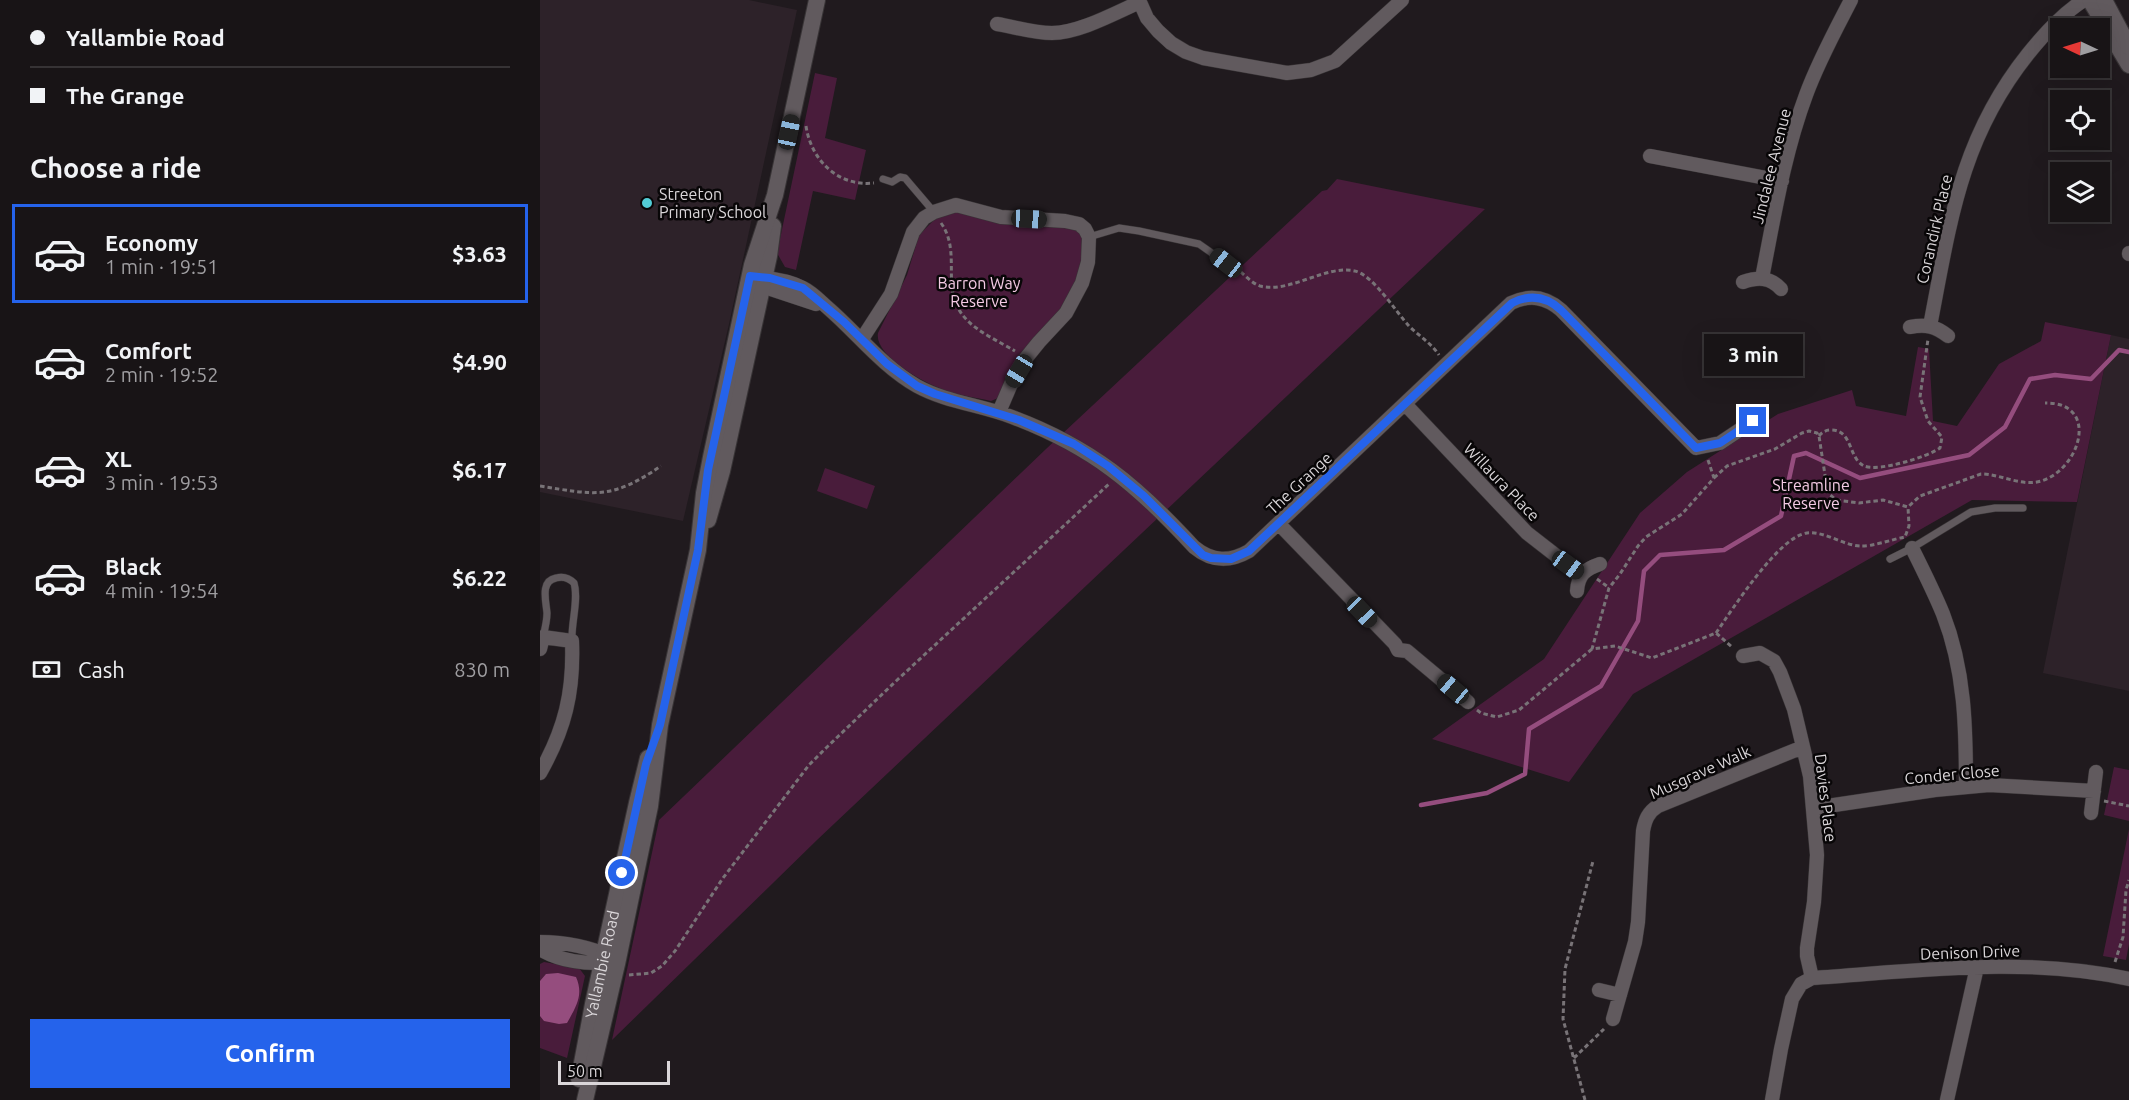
<!DOCTYPE html>
<html lang="en">
<head>
<meta charset="utf-8">
<style>
  :root { --surface:#181416; --page:#252123; --text:#f1f3f6; --muted:#9f9ea1; --line:#363335; --accent:#2563eb }
  body { margin:0; font-family:Ubuntu,sans-serif; background:var(--page); color:var(--text); height:100vh; display:flex; flex-direction:column; font-size:22px; white-space:nowrap }
  * { box-sizing:border-box; margin:0 }
  p { font-size:20px; color:var(--muted) }
  .icon { flex:none; width:33px; height:33px; fill:none; stroke:currentColor; stroke-width:2; stroke-linecap:round; stroke-linejoin:round }
  .map { position:relative; flex:1; overflow:hidden }
  .side { display:flex; flex-direction:column; background:var(--surface); width:540px }
  .side>* { flex:none }
  .guide { display:grid; align-content:center; height:132px; padding:0 30px; background:var(--surface) }
  .needle { width:39px; rotate:274deg }
  .buttons { position:absolute; left:1510px; top:18px; display:grid; gap:12px }
  .buttons a { display:grid; place-items:center; width:60px; height:60px; border-radius:0px; background:var(--surface); box-shadow:0 6px 24px #0002,0 0 0 2px var(--line); font-size:30px }
  .scale { position:absolute; left:18px; bottom:15px; width:112px; box-sizing:border-box; padding-left:6px; border:3px solid #dad6d9; border-top:0; font-size:16px; line-height:21px; white-space:nowrap; color:#dad6d9; -webkit-text-stroke:4px #080607; paint-order:stroke }
  .end { position:absolute; width:27px; height:27px; margin:-14px; border:8px solid #2563eb; background:#fff; box-shadow:0 0 0 3px #fff }
  .from { border-radius:50% }
  .bubble { position:absolute; height:42px; border-radius:0px; background:var(--surface); box-shadow:0 6px 24px #0002,0 0 0 2px var(--line); font-size:20px; font-weight:700; line-height:42px; text-align:center }
  .car { position:absolute; width:18px; height:36px; margin:-18px -9px; border-radius:8px; box-shadow:0 0 4px 2px #0007; background:linear-gradient(#222 24%,#8ab4d8 0 40%,#222 0 76%,#8ab4d8 0 86%,#222 0) }
  .guide b { display:flex; align-items:center; gap:21px; height:57px; font-size:22px }
  .guide b+b { border-top:2px solid var(--line) }
  .guide i { width:15px; height:15px; background:var(--text) }
  ul { padding:0; list-style:none }
  li { display:flex; align-items:center; gap:18px; height:99px; margin:0 12px 9px; padding:0 18px; border:3px solid transparent; border-radius:0px }
  li div { flex:1 }
  li b { display:block; font-size:22px }
  li em { font-style:normal; font-weight:700 }
  li.active { border-color:var(--accent) }
  li>.icon { width:54px; height:54px; stroke-width:1.5 }
  h2 { padding:0 30px; font-size:27px; line-height:72px }
  .pay { display:flex; align-items:center; gap:15px; height:66px; padding:0 30px; font-size:22px }
  .pay p { margin-inline-start:auto }
  .cta { display:flex; gap:12px; margin-top:auto; padding:12px 30px }
  .cta a { flex:1; height:69px; border-radius:0px; background:var(--accent); color:#fff; font-size:24px; font-weight:700; line-height:69px; text-align:center }
  main { display:flex; flex:1; min-height:0 }
  .map>svg:first-child { display:block }
</style>
</head>
<body>
<main>
<section class="side">
<div class="guide">
<b><i class="from"></i>Yallambie Road</b>
<b><i></i>The Grange</b>
</div>
<h2>Choose a ride</h2>
<ul>
<li class="active"><svg class="icon" aria-label="car" viewBox="0 0 24 24"><path d="M5 17H2v-5l4-1 3-4h7l3 4 3 1v5h-3M9 17h6M6 11h13"/><circle cx="7" cy="17" r="2"/><circle cx="17" cy="17" r="2"/></svg><div><b>Economy</b><p>1 min · 19:51</p></div><em>$3.63</em></li>
<li><svg class="icon" aria-label="car" viewBox="0 0 24 24"><path d="M5 17H2v-5l4-1 3-4h7l3 4 3 1v5h-3M9 17h6M6 11h13"/><circle cx="7" cy="17" r="2"/><circle cx="17" cy="17" r="2"/></svg><div><b>Comfort</b><p>2 min · 19:52</p></div><em>$4.90</em></li>
<li><svg class="icon" aria-label="car" viewBox="0 0 24 24"><path d="M5 17H2v-5l4-1 3-4h7l3 4 3 1v5h-3M9 17h6M6 11h13"/><circle cx="7" cy="17" r="2"/><circle cx="17" cy="17" r="2"/></svg><div><b>XL</b><p>3 min · 19:53</p></div><em>$6.17</em></li>
<li><svg class="icon" aria-label="car" viewBox="0 0 24 24"><path d="M5 17H2v-5l4-1 3-4h7l3 4 3 1v5h-3M9 17h6M6 11h13"/><circle cx="7" cy="17" r="2"/><circle cx="17" cy="17" r="2"/></svg><div><b>Black</b><p>4 min · 19:54</p></div><em>$6.22</em></li>
</ul>
<div class="pay"><svg class="icon" aria-label="cash" viewBox="0 0 24 24"><path d="M3 7h18v10H3z"/><circle cx="12" cy="12" r="2"/></svg>Cash<p>830 m</p></div>
<div class="cta"><a>Confirm</a></div>
</section>
<div class="map">
<svg width="1589" height="1100" viewBox="0 0 1589 1100">
  <rect width="100%" height="100%" fill="#201a1e"/>
  <path fill="#2d2229" d="M0,0H209L257,10L189,324L143,521L0,492Z
    M1571,335L1589,339V691L1503,673Z"/>
  <path fill="#491c3b" d="M275,73L297,78L285,138L326,150L315,200L273,191L256,270L245,267L237,253Z
    M797,179L945,209L277,840L72,1040L119,820L506,449L782,191L787,190Z
    M414,212L533,227L542,235C543,248 544,260 540,272C527,313 484,362 458,398L451,401C434,397 413,395 397,387C379,380 334,354 338,333L367,275L379,235L397,217Z
    M1505,322L1571,335L1537,502L1432,500L1093,694L1029,782L892,739L1004,659L1100,513L1147,472L1238,414L1312,390L1316,406L1366,416L1378,347L1389,349L1393,421L1417,426L1459,364L1501,341Z
    M285,468L335,486L327,509L277,491Z
    M1574,767L1589,770V821L1564,815Z
    M1589,829V944L1586,960L1563,956Z
    M4,962L39,968L45,976L27,1058L0,1048V964Z"/>
  <path fill="#954d7e" d="M18,973L36,977C44,995 36,1007 27,1023L19,1024L4,1021L0,1016V981L6,974Z"/>
  <g fill="none" stroke-linecap="round" stroke-linejoin="round">
    <path stroke="#954d7e" stroke-width="4.5" d="M881,805L947,793L985,774L989,729L1061,686L1098,621L1104,571L1120,555L1184,550L1241,516L1254,456L1266,453L1320,478L1429,455L1465,427L1490,379L1515,375L1551,379L1579,350L1589,352"/>
    <g stroke="#383436" stroke-width="8">
      <path id="service" d="M343,179L352,182L360,177L365,178L394,212
        M549,237L579,228L599,231L659,244L686,263
        M1350,559L1372,548L1431,512L1455,508H1483
        M3,637C5,629 7,621 7,613C6,601 0,581 16,578C23,576 29,578 34,583C39,599 31,623 32,641"/>
    </g>
    <g stroke="#383436" stroke-width="15">
      <path id="minor" d="M599,0L607,18L618,31L631,43L646,52L663,58L747,73L771,70L795,61L862,0
        M457,24C475,27 494,33 512,33C539,33 575,13 600,2
        M1110,156L1242,181
        M1589,254V253
        M215,277C231,278 248,280 263,288C273,293 280,301 288,308C318,334 342,366 377,386C406,402 441,405 472,417C552,447 597,485 654,547C672,562 690,562 709,551L971,303C990,294 1006,297 1021,310L1156,448L1180,443L1213,421
        M1222,278C1234,217 1244,154 1266,95C1278,62 1295,31 1311,0
        M216,281L222,286L276,304
        M1203,282C1218,277 1230,277 1241,289
        M1390,326C1410,223 1420,139 1488,54C1504,34 1522,14 1544,0
        M1370,327C1386,324 1395,326 1408,336
        M322,339L351,294L373,232L384,218L394,212L416,205L461,217L525,221L539,224L545,229L549,237L548,262L542,283L526,313L499,342L486,358L471,384L459,412
        M865,404L987,533L1041,575
        M739,524L855,644L858,650L867,651L928,702
        M1372,548C1383,570 1394,592 1403,614C1425,670 1426,728 1426,787
        M1037,591C1038,575 1045,569 1060,564
        M0,649L3,637L32,641C34,692 25,729 0,773
        M1203,656L1220,653L1234,661L1240,672L1254,709L1270,776L1277,855L1274,902L1267,948V956L1272,978
        M1274,808L1395,790L1449,785L1554,791
        M1551,813L1556,772
        M0,942C24,942 52,947 73,958
        M0,949C19,961 48,965 70,962
        M1059,990L1080,995
        M1073,1019L1095,942L1098,922L1103,831C1105,820 1108,812 1118,806L1263,747
        M1232,1100L1241,1049L1252,999L1261,984L1272,978C1377,971 1485,956 1589,979
        M1407,1100L1437,967"/>
    </g>
    <g stroke="#383436" stroke-width="18">
      <g id="tertiary">
        <path d="M1550,0L1589,65"/>
        <path d="M1564,0L1589,47"/>
        <path d="M168,520L182,471L229,256L233,226"/>
        <path id="s1" d="M39,1079L53,1004L97,803L108,758"/>
        <path d="M45,1100L77,964L110,806L120,725L158,550L164,493L171,457L212,265L235,195L277,0"/>
      </g>
    </g>
    <path stroke="#787377" stroke-width="3" stroke-dasharray="4.5 3" stroke-linecap="butt" d="M266,126C271,160 298,187 334,183
      M401,223C423,254 398,291 427,320C438,332 460,342 475,351
      M695,267C703,273 711,283 720,286C749,294 787,264 815,271C833,275 856,312 869,326C879,336 891,343 899,355
      M1279,436C1282,432 1286,430 1291,430C1313,430 1308,458 1324,466C1339,472 1387,457 1400,448L1402,437L1388,421L1380,397L1388,339
      M1168,460L1174,478L1142,514L1106,537L1098,546L1080,574L1069,588L1052,649L1075,646L1112,658L1176,633L1192,647
      M1174,478L1187,466L1235,449L1262,433L1269,431L1277,433L1279,436L1287,488L1289,494L1296,500L1319,503L1343,500L1368,507L1380,496L1441,474C1461,474 1481,487 1501,481C1541,469 1560,402 1505,403
      M0,486C56,495 71,500 121,466
      M1057,579L1068,587
      M1176,633C1192,610 1239,536 1267,533C1285,531 1302,545 1320,546C1332,547 1353,539 1365,537L1369,526L1368,507
      M937,710L941,713L957,717L979,710L1052,649
      M1564,801L1589,806
      M1575,962L1583,937L1586,890L1589,880
      M89,975L111,973L122,966L135,951L183,878L269,765L286,748L355,682L569,484
      M1034,1058L1064,1029
      M1045,1100L1023,1019L1025,969L1053,861"/>
    <use href="#service" stroke="#615a5e" stroke-width="7"/>
    <use href="#minor" stroke="#615a5e" stroke-width="14"/>
    <use href="#tertiary" stroke="#615a5e" stroke-width="16"/>
  </g>
  <g fill="none" stroke-linecap="round" stroke-linejoin="round">
    <path stroke="#2563eb" stroke-width="8" d="M82,873L106,764L120,725L158,550L168,470L210,276L230,278L263,288L304,322L347,364L377,386L395,394L479,420L534,444L568,466L604,496L663,555L671,558L691,559L709,551L972,303C990,294 1006,296 1021,310L1156,448L1180,443L1213,421"/>
  </g>
  <circle fill="#52ccd6" stroke="#080607" stroke-width="2" cx="107" cy="203" r="6"/>
  <g text-anchor="middle" dominant-baseline="central" stroke-width="5" stroke-linejoin="round" paint-order="stroke">
    <g font-size="16" fill="#dad6d9" stroke="#080607">
      <text transform="translate(1231 166) rotate(-76)">Jindalee Avenue</text>
      <text transform="translate(1394 229) rotate(-77)">Corandirk Place</text>
      <text transform="translate(962 482) rotate(46)">Willaura Place</text>
      <text transform="translate(759 483) rotate(-43)">The Grange</text>
      <text transform="translate(1160 772) rotate(-24)">Musgrave Walk</text>
      <text transform="translate(1412 774) rotate(-5)">Conder Close</text>
      <text transform="translate(1286 798) rotate(83)">Davies Place</text>
      <text transform="translate(1430 952) rotate(-2)">Denison Drive</text>
      <text stroke="none"><textPath href="#s1" startOffset="117">Yallambie Road</textPath></text>
    </g>
    <g font-size="16" fill="#dad6d9" stroke="#080607" text-anchor="start">
      <text x="119" y="194">Streeton<tspan x="119" dy="18">Primary School</tspan></text>
    </g>
    <g font-size="16" fill="#f4cae4" stroke="#080607">
      <text x="439" y="283">Barron Way<tspan x="439" dy="18">Reserve</tspan></text>
      <text x="1271" y="485">Streamline<tspan x="1271" dy="18">Reserve</tspan></text>
    </g>
  </g>
</svg>
<div class="buttons">
<a><svg class="needle" viewBox="-14 -14 28 28"><path d="M0-13l5 13h-10z" fill="#e53935"/><path d="M0 13l5-13h-10z" fill="#9f9ea1"/></svg></a>
<a><svg class="icon" aria-label="locate" viewBox="0 0 24 24"><circle cx="12" cy="12" r="6"/><path d="M12 2v4M12 18v4M2 12h4M18 12h4"/></svg></a>
<a><svg class="icon" aria-label="layers" viewBox="0 0 24 24"><path d="M12 4l9 5-9 5-9-5zM3 14l9 5 9-5"/></svg></a>
</div>
<div class="scale">50 m</div>
<i class="end from" style="left:82px;top:873px"></i>
<i class="end" style="left:1213px;top:421px"></i>
<div class="bubble" style="left:1164px;top:334px;width:99px">3 min</div>
<i class="car" style="left:249px;top:132px;rotate:12deg"></i>
<i class="car" style="left:489px;top:219px;rotate:93deg"></i>
<i class="car" style="left:686px;top:263px;rotate:308deg"></i>
<i class="car" style="left:479px;top:371px;rotate:211deg"></i>
<i class="car" style="left:1028px;top:565px;rotate:126deg"></i>
<i class="car" style="left:822px;top:612px;rotate:136deg"></i>
<i class="car" style="left:913px;top:689px;rotate:310deg"></i>
</div>
</main>
</body>
</html>
